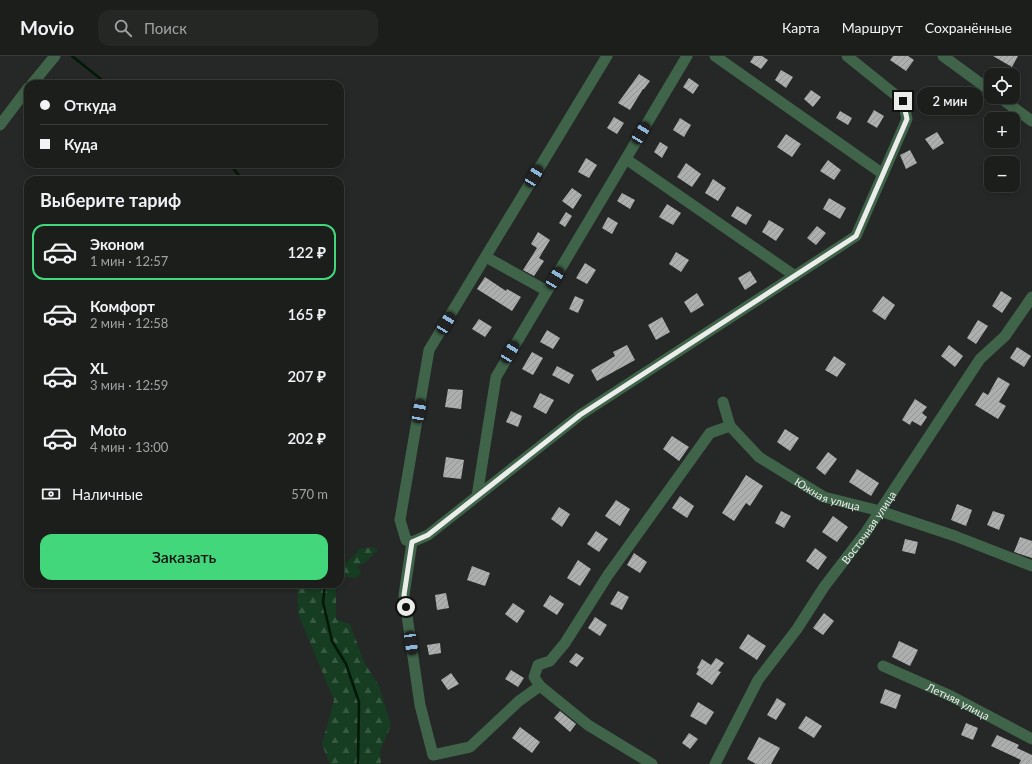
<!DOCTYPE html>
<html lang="ru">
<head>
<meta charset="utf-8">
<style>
  :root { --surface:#1c1e1c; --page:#252725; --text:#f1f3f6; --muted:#a0a2a3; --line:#3a3c3b; --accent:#42d77b }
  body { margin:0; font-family:Lato,sans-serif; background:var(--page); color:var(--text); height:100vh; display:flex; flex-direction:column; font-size:15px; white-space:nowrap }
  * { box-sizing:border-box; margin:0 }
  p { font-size:13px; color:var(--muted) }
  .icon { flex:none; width:22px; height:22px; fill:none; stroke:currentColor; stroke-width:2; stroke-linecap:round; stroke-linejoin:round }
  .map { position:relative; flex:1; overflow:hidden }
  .panel { position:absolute; left:24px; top:120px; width:320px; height:412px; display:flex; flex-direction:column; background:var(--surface); border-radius:12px; box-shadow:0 2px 6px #0003,0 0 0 1px var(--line) }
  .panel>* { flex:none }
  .hud { position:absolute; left:24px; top:24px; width:320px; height:88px; border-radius:12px; box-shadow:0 2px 6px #0003,0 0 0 1px var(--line); display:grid; align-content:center; height:88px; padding:0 16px; background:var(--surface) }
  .buttons { position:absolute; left:984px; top:12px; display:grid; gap:8px }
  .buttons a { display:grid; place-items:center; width:36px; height:36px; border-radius:8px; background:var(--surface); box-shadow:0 2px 6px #0003,0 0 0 1px var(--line); font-size:20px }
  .end { position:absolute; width:18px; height:18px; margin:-9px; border:5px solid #ebedeb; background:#111; box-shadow:0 0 0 2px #111 }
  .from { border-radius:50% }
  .bubble { position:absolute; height:28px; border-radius:12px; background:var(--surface); box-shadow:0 2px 6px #0003,0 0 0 1px var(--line); font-size:13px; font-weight:600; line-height:28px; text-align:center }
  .car { position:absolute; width:12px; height:24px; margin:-12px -6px; border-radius:5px; box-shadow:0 0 3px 1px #0007; background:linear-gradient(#222 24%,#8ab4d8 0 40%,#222 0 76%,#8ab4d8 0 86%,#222 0) }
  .hud b { display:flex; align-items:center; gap:14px; height:38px; font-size:15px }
  .hud b+b { border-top:1px solid var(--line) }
  .hud i { width:10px; height:10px; background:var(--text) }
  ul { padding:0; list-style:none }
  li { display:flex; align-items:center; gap:12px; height:56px; margin:0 8px 6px; padding:0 8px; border:2px solid transparent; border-radius:12px }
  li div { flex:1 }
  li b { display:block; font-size:15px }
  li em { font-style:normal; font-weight:600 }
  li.current { border-color:var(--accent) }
  li>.icon { width:36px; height:36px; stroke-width:1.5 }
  h2 { padding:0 16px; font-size:18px; line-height:48px }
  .pay { display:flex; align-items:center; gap:10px; height:44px; padding:0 16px; font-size:15px }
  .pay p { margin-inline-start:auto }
  .button { display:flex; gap:8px; margin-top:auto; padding:8px 16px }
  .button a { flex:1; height:46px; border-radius:12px; background:var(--accent); color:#111; font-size:16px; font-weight:600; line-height:46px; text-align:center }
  header { display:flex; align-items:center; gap:24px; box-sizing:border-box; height:56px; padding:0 20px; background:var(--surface); border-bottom:1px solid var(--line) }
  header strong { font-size:19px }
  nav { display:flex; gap:22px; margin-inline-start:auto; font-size:14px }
  .search { width:280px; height:36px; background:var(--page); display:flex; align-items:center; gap:10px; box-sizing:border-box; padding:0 14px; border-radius:12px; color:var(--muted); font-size:15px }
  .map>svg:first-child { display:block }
</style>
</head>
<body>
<header>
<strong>Movio</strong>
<div class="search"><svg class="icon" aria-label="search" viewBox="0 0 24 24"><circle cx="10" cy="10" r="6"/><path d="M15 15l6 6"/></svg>Поиск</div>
<nav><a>Карта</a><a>Маршрут</a><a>Сохранённые</a></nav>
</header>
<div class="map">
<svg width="1032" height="708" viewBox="0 0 1032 708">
  <defs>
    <pattern id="forest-firs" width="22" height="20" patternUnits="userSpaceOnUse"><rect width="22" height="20" fill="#163c22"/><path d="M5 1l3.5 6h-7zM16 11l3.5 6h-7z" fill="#385842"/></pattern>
    <pattern id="building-hatch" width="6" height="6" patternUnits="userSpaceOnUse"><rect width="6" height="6" fill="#acafad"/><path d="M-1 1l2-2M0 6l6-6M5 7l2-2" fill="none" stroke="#929593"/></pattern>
  </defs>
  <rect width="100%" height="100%" fill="#252826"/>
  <path fill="url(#forest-firs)" d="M372,491L378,494L366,506L358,510L361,518L356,522L346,521L340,515V511L353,501L359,493Z
    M297,528H336V563L350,568L364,606L379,630L391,669L380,695L381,708H330L322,688L334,644L298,558Z"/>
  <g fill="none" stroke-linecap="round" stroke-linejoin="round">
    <path stroke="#011908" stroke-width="2.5" d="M72,0L107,28
      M225,108L232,111L243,124
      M325,528L323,546L332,585L346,608L359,646L358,708"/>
  </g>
  <path fill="url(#building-hatch)" d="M754,0H762L768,4L761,13L750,6Z
    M893,0H908L914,4L906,15L890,4Z
    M993,0H1018L1012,11Z
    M781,14L793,21L786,32L775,24Z
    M639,18L650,25L644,33H643L630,54L618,47Z
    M689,22L699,29L693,38L683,31Z
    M811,34L821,41L813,51L804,43Z
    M874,54L884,60L877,72L867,66Z
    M840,55L852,62L848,69L836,62Z
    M614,61L624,67L617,78L607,72Z
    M680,62L691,69L684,81L673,74Z
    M937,76L944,87L933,94L925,83Z
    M786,78L801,88L792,101L777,91Z
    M660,86L668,91L662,102L654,96Z
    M910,94L917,107L906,113L900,99Z
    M586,102L597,109L589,122L578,116Z
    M828,104L841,114L834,124L820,115Z
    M686,107L701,118L692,131L677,121Z
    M713,123L726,132L718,145L705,137Z
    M572,132L582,139L573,153L562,145Z
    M622,137L635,144L630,153L617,145Z
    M829,142L846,152L840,163L823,153Z
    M667,148L681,157L673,169L659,161Z
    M737,150L752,159L746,169L731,160Z
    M566,156L572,160L565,171L559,167Z
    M608,161L618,167L612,178L602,172Z
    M769,164L784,173L776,185L762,176Z
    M817,170L826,177L816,189L807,182Z
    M538,176L550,184L539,202L544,205L534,220L523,214L537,192L531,188Z
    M676,196L689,204L681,216L669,208Z
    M585,207L596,214L587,228L576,222Z
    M750,215L757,226L745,234L738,222Z
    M485,221L506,235L507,233L521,241L512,255L477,233Z
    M1001,235L1012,242L1002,257L992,250Z
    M697,237L704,249L691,257L684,246Z
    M575,240L584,244L578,257L569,253Z
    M883,240L895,249L885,264L872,255Z
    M662,261L670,276L656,284L648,269Z
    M479,263L492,271L485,281L472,273Z
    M978,264L988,270L976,288L967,282Z
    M547,274L560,282L553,293L540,286Z
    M627,289L635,304L597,325L591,314L615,300L613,296Z
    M949,289L963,300L955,311L941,300Z
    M1017,291L1031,300L1024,311L1010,302Z
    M532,296L543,302L533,319L522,313Z
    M834,300L846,308L837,321L825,314Z
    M557,310L574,319L569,328L552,319Z
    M998,321L1010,328L999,346L1006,350L998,363L975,349L983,336L988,339Z
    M448,333L463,334L461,353L445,351Z
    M540,337L554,344L546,358L533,351Z
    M915,343L927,351L922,357L927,361L921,370L912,365L910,369L902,364Z
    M511,355L522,360L518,371L506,366Z
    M785,373L799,382L790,395L777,386Z
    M672,380L689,391L679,405L663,393Z
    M828,396L837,403L825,419L816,412Z
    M446,401L464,404L461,423L443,421Z
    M857,413L879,427L871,440L849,426Z
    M746,419L763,430L750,450L746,447L734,465L722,457Z
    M680,440L694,450L687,462L672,452Z
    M616,444L630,453L620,470L605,460Z
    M957,448L972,454L966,470L951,464Z
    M559,451L570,458L562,471L551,463Z
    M781,455L791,460L784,472L775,467Z
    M993,455L1005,459L999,474L987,469Z
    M833,460L848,471L837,486L822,476Z
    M596,475L608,483L599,496L587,488Z
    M1020,481L1032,485V502L1014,496Z
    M905,483L918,486L915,498L902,495Z
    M815,492L827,501L818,514L806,505Z
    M634,497L647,506L640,517L627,509Z
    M578,504L591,513L580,530L567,522Z
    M472,510L490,517L485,530L467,524Z
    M618,535L629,541L622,554L610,548Z
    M446,537L449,552L437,554L435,539Z
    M550,539L564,548L557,559L543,550Z
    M513,547L525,555L517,567L505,558Z
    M824,557L834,565L823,579L813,572Z
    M595,561L607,569L600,580L588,572Z
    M748,578L766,590L757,604L739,592Z
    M899,585L918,594L910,610L892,601Z
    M440,587L441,597L429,599L427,589Z
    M576,597L584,602L577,611L569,606Z
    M716,602L724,607L718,615L721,616L712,629L696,618L699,613L697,612L702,603L711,609Z
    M511,614L524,622L518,631L505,623Z
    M451,617L459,628L448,634L441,624Z
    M885,633L901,639L896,653L880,647Z
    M777,642L786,648L776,664L767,659Z
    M698,646L714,656L706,669L690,660Z
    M560,655L576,668L570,676L554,662Z
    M806,660L822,670L814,682L798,672Z
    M966,667L978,672L973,684L961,679Z
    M520,671L540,686L532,697L512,682Z
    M689,677L698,683L690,693L682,687Z
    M997,679L1019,689L1017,692L1032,699V708H1019L1021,704L991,690Z
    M759,681L780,692L771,708H756L747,703Z"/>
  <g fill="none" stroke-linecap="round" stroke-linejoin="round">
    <g stroke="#3f6449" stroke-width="11">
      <path d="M607,0L429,294L400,464L406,484L412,486L428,479L580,359L856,180L907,63L903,45L847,0"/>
      <path d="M715,0L883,118"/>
      <path d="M943,0L991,35"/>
      <path d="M32,28L55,0"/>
      <path d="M999,41L1032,65"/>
      <path d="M0,69L28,32"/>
      <path d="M626,103L795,220"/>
      <path d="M486,201L547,235"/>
      <path id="s1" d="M723,346L730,370L759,401L824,441L880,455L955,480L1032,510"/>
      <path d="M477,440L496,321L687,0"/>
      <path d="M412,486L404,539L420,649L433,699L470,691L519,645L540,630"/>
      <path id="s2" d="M883,610L951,640L1032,683"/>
      <path d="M652,708L588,669L540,630L534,621L538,609L550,605L565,587L608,519L710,377L730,370"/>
      <path id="s3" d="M715,708L758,624L797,573L824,531L866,476L980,303L1005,280L1032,241"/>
    </g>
  </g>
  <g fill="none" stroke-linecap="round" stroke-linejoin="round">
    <path stroke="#ebedeb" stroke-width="5" d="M406,551L404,539L412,486L428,479L580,359L856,180L907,63L903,45"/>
  </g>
  <g text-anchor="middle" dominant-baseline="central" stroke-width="4" stroke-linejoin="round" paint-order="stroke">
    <g font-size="11" fill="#ebedeb" stroke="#0f100f">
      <text stroke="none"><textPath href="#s1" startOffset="146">Южная улица</textPath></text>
      <text stroke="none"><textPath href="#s3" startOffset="283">Восточная улица</textPath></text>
      <text stroke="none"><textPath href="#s2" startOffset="83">Летняя улица</textPath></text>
    </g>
  </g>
</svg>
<div class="buttons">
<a><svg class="icon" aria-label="locate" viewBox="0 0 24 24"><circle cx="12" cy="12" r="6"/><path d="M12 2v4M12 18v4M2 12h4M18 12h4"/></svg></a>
<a>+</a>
<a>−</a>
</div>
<i class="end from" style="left:406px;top:551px"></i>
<i class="end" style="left:903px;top:45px"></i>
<div class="bubble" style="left:917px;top:31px;width:66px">2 мин</div>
<i class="car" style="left:641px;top:77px;rotate:31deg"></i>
<i class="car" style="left:534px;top:120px;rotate:31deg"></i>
<i class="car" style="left:555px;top:222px;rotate:31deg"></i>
<i class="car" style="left:446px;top:267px;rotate:31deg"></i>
<i class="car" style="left:510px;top:296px;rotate:31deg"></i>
<i class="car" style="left:419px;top:355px;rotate:10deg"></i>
<i class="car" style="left:411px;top:587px;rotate:172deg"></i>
<div class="hud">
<b><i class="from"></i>Откуда</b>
<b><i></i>Куда</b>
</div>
<section class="panel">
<h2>Выберите тариф</h2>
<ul>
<li class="current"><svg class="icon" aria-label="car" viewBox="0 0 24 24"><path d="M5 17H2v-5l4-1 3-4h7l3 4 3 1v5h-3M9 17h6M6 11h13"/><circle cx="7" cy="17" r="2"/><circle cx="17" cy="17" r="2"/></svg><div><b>Эконом</b><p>1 мин · 12:57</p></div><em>122 ₽</em></li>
<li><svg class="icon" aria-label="car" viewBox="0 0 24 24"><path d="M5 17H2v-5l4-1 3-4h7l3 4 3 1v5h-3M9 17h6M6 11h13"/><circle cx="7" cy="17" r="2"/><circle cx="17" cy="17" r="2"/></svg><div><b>Комфорт</b><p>2 мин · 12:58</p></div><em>165 ₽</em></li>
<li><svg class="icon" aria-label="car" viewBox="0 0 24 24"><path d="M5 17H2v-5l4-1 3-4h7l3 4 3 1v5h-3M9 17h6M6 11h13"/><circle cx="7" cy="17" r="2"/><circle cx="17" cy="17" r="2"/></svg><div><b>XL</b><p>3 мин · 12:59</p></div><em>207 ₽</em></li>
<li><svg class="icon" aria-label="car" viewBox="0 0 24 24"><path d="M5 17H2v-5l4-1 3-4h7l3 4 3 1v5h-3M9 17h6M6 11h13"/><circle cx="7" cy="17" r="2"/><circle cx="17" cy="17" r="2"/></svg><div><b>Moto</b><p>4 мин · 13:00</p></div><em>202 ₽</em></li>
</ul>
<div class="pay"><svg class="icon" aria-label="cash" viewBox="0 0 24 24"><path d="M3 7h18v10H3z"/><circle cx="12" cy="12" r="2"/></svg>Наличные<p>570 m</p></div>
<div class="button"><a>Заказать</a></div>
</section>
</div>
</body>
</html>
